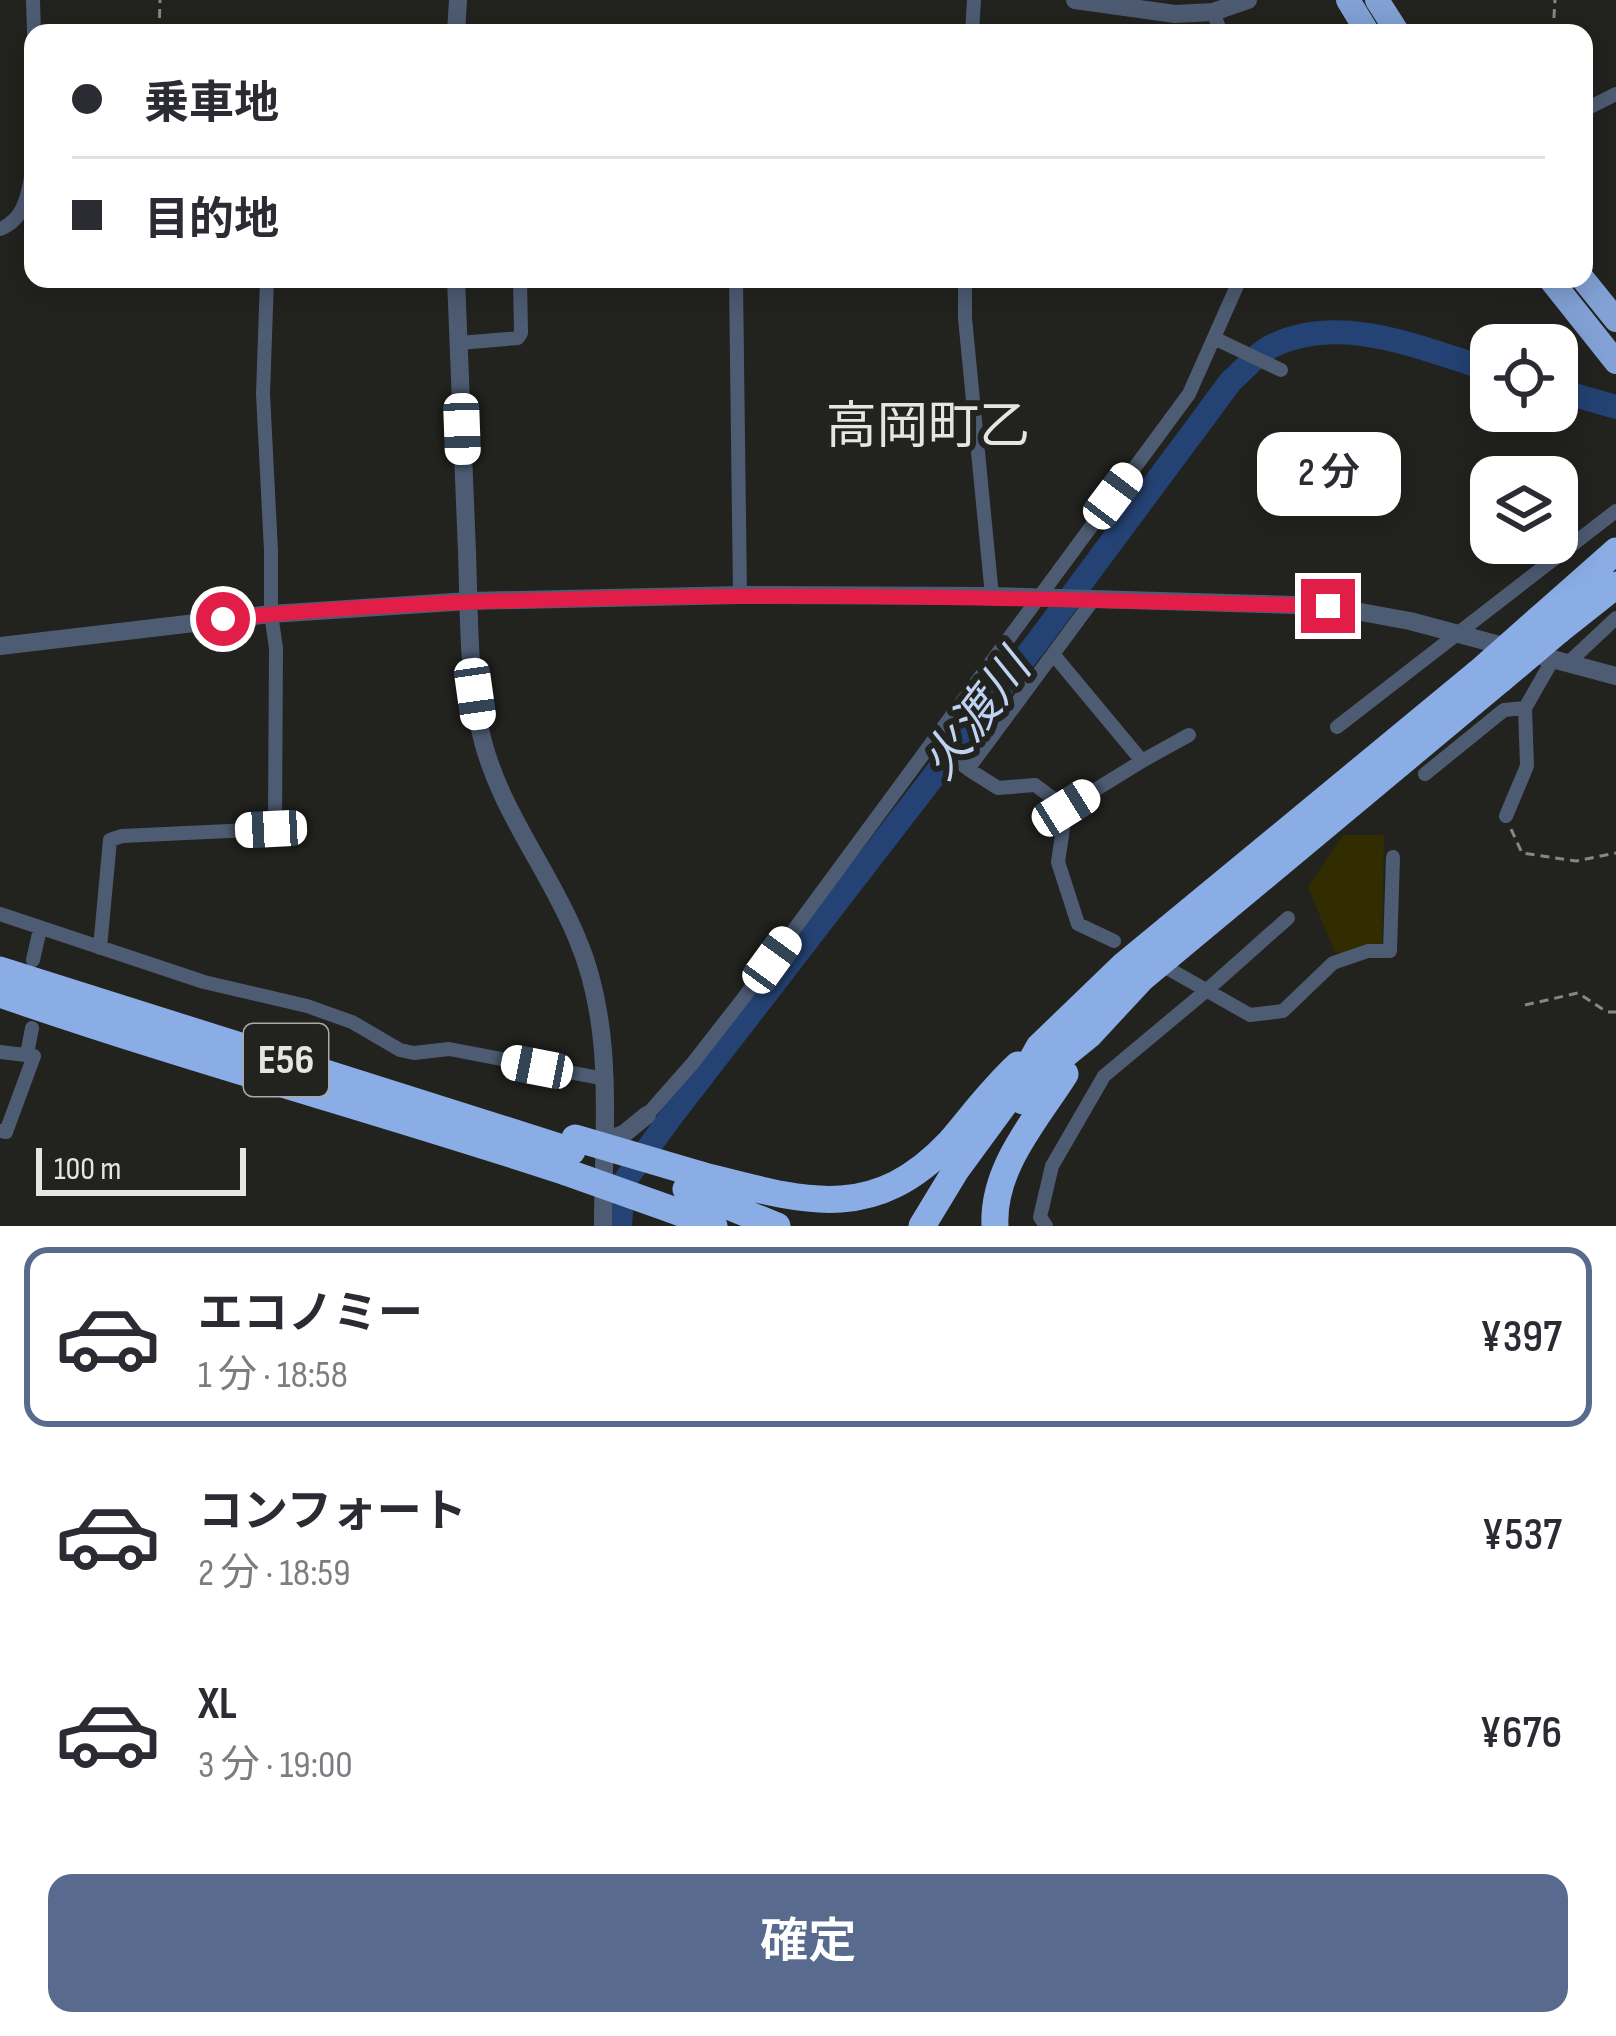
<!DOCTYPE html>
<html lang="ja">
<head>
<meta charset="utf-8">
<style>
  :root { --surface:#fff; --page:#f7f7f7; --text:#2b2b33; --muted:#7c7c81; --line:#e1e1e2; --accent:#586a8e }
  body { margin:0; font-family:"Sofia Sans Condensed","Noto Sans JP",sans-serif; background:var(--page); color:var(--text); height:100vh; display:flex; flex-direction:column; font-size:45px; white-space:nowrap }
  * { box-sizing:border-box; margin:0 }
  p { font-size:39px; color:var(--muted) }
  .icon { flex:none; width:66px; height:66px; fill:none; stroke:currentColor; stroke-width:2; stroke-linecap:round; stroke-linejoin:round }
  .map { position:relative; height:1226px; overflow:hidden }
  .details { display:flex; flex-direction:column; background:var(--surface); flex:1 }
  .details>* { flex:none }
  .top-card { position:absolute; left:24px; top:24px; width:1569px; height:264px; border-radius:24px; box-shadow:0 6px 30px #0003; display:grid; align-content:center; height:264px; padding:0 48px; background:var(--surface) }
  .fabs { position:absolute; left:1470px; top:324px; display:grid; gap:24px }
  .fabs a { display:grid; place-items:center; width:108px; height:108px; border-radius:24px; background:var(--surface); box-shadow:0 6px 30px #0003; font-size:60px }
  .scale { position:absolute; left:36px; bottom:30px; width:210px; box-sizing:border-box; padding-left:12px; border:6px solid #e5e5e3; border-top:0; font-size:33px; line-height:42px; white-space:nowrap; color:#e5e5e3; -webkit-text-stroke:9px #22221f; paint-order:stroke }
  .end { position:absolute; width:54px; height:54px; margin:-27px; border:15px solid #e11d48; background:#fff; box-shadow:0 0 0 6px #fff }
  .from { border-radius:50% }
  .bubble { position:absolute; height:84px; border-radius:24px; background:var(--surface); box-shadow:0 6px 30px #0003; font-size:39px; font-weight:600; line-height:84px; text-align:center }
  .car { position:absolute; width:36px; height:72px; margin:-36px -18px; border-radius:15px; box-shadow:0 0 9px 3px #0007; background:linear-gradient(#fff 24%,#345 0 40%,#fff 0 76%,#345 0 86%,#fff 0) }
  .top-card b { display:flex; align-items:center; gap:42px; height:114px; font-size:45px }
  .top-card b+b { border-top:3px solid var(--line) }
  .top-card i { width:30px; height:30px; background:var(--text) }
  ul { padding:21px 0 0; list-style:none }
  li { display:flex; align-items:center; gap:36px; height:180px; margin:0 24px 18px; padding:0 24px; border:6px solid transparent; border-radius:24px }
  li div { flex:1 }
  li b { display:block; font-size:45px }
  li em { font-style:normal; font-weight:600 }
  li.current { border-color:var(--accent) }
  li>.icon { width:108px; height:108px; stroke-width:1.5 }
  .button { display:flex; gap:24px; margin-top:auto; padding:24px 48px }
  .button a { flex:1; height:138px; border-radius:24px; background:var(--accent); color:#fff; font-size:48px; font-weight:600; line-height:138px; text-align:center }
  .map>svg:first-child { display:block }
</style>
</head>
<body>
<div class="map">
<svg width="1616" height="1226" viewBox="0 0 1616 1226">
  <rect width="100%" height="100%" fill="#22221f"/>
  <path fill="#322d01" d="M1343,835H1384L1382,945L1335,953L1308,887Z"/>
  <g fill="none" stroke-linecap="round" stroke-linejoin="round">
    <path stroke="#244273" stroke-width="24" d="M1557,390L1616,407
      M613,1197L670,1118L1038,641L1231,381C1244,370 1258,352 1274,345C1344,313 1422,349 1491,370
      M620,1226L623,1185"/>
    <path stroke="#868684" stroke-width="3" stroke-dasharray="9 6" stroke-linecap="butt" d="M159,33L160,0
      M1553,33L1555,0
      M1511,829L1522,853L1576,861L1616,853
      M1525,1005L1578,993L1607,1012H1616"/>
    <path stroke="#4e5c73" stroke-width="14" d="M33,0L34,33
      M1213,12L1221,33
      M972,33L974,0
      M1584,110L1616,94
      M0,229C26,219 28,192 33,167
      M965,279V318L992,596
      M736,281L740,595
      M1216,339L1281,370
      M459,343L518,338L521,333L520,279
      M1567,664L1616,618
      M1337,727L1616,511
      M932,742L968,769L1093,600
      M1142,761L1189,735
      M968,769L998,788L1035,785L1066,808L1142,761L1053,654
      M1425,774L1504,710L1525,708L1552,661
      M1066,808L1058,862L1078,924L1114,941
      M1506,816L1527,766L1525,708
      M0,914L204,982L307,1006L352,1022L400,1050L414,1053L449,1049L605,1079
      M100,948L110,840L122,836L271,829L275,823L276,648L271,614V551L263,394L267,279
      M33,960L40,929
      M1169,969L1250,1015L1283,1011L1333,963L1368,951H1390L1393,857
      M0,1052L34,1056L6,1132L0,1131
      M27,1054L32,1028
      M647,1115L692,1064L745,996L1189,394L1240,279
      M1046,1226L1040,1217L1052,1166L1104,1076L1207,990L1288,918"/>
    <path stroke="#4e5c73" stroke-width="18" d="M1075,0L1175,14L1213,12L1248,0
      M456,33L458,0
      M456,279C460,370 463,461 467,552C469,609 468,668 479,724C494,804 547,865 577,938C616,1029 603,1130 603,1226
      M0,646L271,614L469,601L740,595L992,596L1328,606L1410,621L1616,676
      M604,1142L625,1133L647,1115"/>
    <path stroke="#82a2d6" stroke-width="24" d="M1348,0L1368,33
      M1377,0L1398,33
      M1550,279L1616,362
      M1583,279L1616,320"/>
    <path stroke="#8aade6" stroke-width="27" d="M1539,619L1616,551
      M1558,631L1616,585
      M0,970L572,1151
      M0,994C187,1059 378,1110 566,1172
      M1023,1101L1052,1065L1089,1035L1141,979L1500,680
      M701,1175C800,1200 871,1226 950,1142C973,1115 992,1089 1018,1065
      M686,1189L777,1226
      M673,1210L714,1226
      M922,1226L956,1170L1016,1088L1039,1047L1123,966L1478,673
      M995,1226C992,1168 1036,1120 1065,1074"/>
    <path stroke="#8aade6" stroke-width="27" d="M1478,673L1539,619
      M1500,680L1558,631
      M575,1138L701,1175
      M566,1172L673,1210"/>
  </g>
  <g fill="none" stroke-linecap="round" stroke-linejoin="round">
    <path stroke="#e11d48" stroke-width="15" d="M223,619C354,605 484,601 615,598C853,593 1090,600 1328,606"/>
  </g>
  <g text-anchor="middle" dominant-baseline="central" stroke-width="12" stroke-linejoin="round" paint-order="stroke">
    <rect fill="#22221f" stroke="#aaaaa8" stroke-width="3" x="244" y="1024" width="84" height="72" rx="9"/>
    <g font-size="42" font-weight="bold" fill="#e5e5e3">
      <text x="286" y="1060">E56</text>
    </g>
    <g font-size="48" font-style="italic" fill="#bfd3f2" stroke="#22221f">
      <text transform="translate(977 716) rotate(-53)">火渡川</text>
    </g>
    <g font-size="51" fill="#e5e5e3" stroke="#22221f">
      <text x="928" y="427">高岡町乙</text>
    </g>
  </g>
</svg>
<div class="fabs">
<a><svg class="icon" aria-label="locate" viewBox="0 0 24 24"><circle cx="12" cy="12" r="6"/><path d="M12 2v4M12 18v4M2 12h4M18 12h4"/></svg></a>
<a><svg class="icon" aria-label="layers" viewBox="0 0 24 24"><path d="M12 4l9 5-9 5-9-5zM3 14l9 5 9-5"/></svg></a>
</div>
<div class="scale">100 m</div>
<i class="end from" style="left:223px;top:619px"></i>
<i class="end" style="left:1328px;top:606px"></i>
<div class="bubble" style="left:1257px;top:432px;width:144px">2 分</div>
<i class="car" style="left:462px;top:429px;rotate:178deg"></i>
<i class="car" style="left:1113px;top:496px;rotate:37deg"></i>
<i class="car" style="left:475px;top:694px;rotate:172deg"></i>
<i class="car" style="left:1066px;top:808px;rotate:58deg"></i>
<i class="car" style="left:271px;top:829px;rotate:267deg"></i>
<i class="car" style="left:772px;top:960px;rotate:36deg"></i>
<i class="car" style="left:537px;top:1067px;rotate:281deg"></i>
<div class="top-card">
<b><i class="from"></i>乗車地</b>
<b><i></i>目的地</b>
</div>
</div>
<section class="details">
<ul>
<li class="current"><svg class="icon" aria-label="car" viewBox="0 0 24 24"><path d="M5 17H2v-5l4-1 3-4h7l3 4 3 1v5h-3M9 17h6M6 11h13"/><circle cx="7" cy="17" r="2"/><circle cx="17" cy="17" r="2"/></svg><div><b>エコノミー</b><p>1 分 · 18:58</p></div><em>¥397</em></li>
<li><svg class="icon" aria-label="car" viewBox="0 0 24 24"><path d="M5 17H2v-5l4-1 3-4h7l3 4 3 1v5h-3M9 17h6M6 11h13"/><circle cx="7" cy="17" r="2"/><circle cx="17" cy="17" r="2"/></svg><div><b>コンフォート</b><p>2 分 · 18:59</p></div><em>¥537</em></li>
<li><svg class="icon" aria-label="car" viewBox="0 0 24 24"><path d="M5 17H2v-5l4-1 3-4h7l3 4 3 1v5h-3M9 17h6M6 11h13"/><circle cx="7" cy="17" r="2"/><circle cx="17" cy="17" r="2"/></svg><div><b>XL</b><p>3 分 · 19:00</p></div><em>¥676</em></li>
</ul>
<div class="button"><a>確定</a></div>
</section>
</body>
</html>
